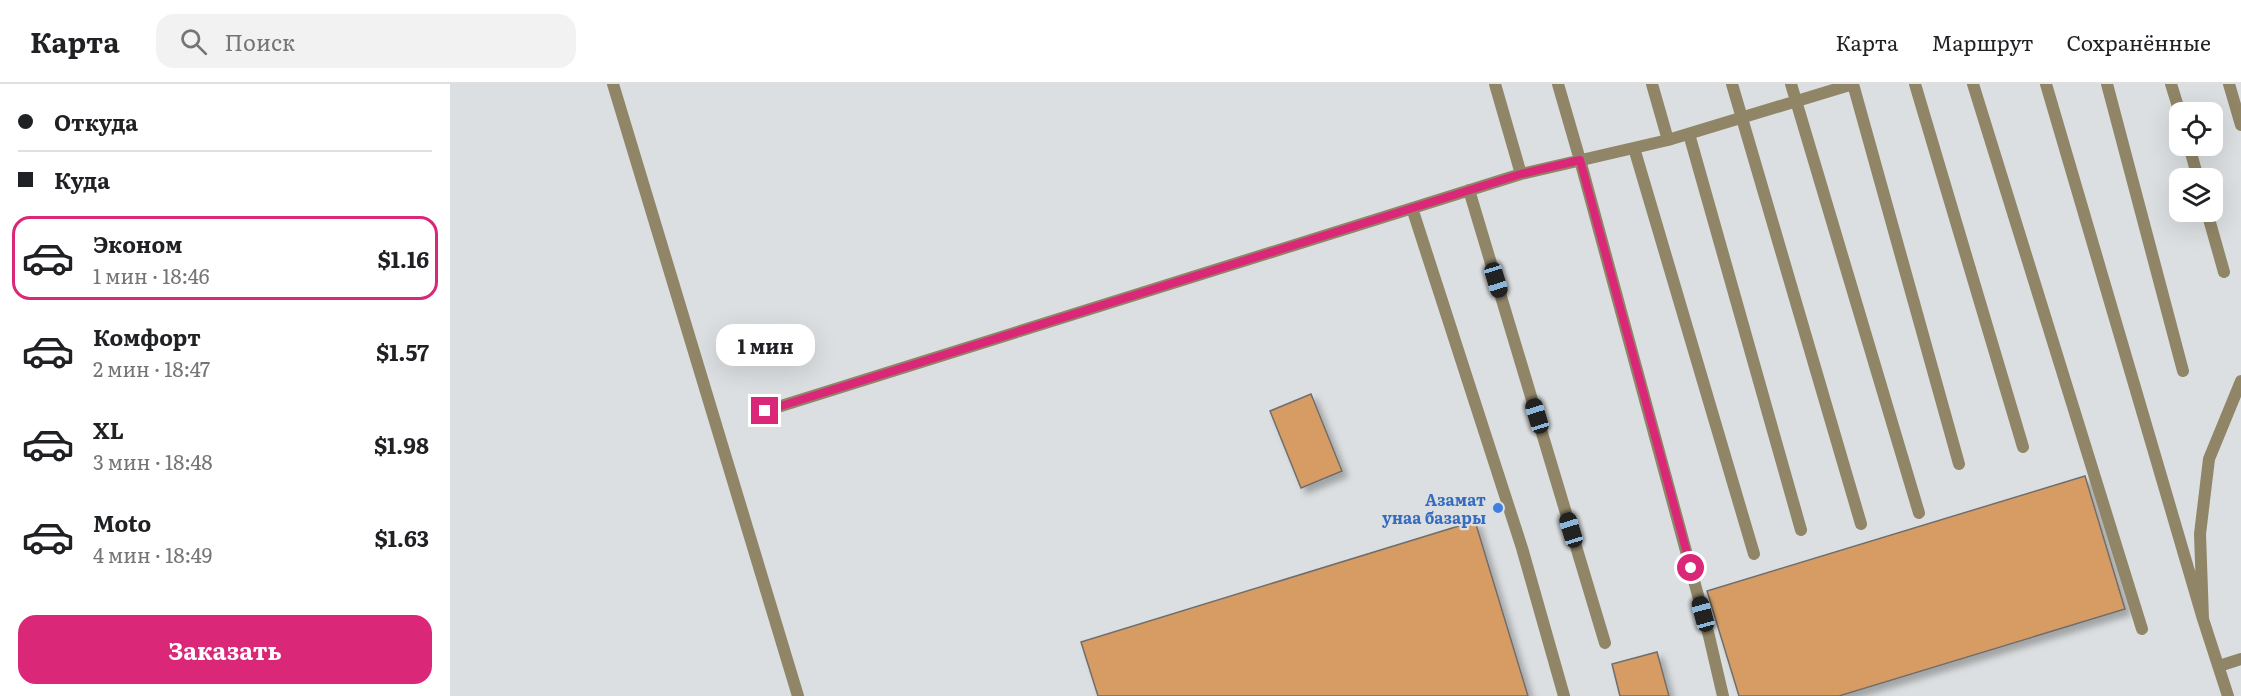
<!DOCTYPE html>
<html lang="ru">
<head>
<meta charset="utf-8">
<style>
  :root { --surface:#fff; --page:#f2f2f2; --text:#202124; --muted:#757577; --line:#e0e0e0; --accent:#db2777 }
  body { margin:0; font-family:Literata,serif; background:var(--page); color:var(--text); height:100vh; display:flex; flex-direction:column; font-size:22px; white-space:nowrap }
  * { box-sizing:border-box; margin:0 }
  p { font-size:20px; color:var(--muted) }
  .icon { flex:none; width:33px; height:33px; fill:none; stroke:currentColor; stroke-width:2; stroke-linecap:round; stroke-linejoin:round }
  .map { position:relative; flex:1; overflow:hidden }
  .drawer { display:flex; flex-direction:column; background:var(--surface); width:450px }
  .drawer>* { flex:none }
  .hud { display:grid; align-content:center; height:132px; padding:0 18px; background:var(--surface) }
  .tools { position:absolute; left:1719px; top:18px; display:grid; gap:12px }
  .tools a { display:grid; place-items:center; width:54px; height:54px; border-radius:12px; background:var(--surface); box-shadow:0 6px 24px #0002; font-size:30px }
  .end { position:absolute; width:27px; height:27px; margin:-14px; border:8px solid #db2777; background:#fff; box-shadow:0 0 0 3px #fff }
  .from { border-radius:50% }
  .bubble { position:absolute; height:42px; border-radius:18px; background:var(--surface); box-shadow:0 6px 24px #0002; font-size:20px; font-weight:700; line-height:42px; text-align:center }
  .car { position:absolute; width:18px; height:36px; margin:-18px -9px; border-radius:8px; box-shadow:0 0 4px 2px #0007; background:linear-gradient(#222 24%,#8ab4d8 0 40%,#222 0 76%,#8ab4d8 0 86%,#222 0) }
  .hud b { display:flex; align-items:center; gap:21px; height:57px; font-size:22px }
  .hud b+b { border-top:2px solid var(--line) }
  .hud i { width:15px; height:15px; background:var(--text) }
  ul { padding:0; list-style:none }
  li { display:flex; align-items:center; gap:18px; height:84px; margin:0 12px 9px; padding:0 6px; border:3px solid transparent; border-radius:18px }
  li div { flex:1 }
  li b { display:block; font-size:22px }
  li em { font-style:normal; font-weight:700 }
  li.current { border-color:var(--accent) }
  li>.icon { width:54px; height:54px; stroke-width:1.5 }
  .action { display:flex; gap:12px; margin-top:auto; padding:12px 18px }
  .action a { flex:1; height:69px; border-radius:18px; background:var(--accent); color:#fff; font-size:24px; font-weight:700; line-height:69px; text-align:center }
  header { display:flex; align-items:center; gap:36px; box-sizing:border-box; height:84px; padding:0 30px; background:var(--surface); border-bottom:2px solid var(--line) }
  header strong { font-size:28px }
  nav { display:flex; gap:33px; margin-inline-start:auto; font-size:21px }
  .search { width:420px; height:54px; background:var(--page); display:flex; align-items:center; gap:15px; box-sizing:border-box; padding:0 21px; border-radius:18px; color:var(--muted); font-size:22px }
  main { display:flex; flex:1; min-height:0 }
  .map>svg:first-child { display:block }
</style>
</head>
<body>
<header>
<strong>Карта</strong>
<div class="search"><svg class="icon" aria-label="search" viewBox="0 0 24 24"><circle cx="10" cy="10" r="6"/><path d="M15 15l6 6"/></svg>Поиск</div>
<nav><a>Карта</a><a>Маршрут</a><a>Сохранённые</a></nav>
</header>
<main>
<section class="drawer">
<div class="hud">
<b><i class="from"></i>Откуда</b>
<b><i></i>Куда</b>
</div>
<ul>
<li class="current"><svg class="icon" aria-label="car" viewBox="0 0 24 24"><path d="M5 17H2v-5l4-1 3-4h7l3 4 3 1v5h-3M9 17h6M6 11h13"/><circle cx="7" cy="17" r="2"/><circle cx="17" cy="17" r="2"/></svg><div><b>Эконом</b><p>1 мин · 18:46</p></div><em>$1.16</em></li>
<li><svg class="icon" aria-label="car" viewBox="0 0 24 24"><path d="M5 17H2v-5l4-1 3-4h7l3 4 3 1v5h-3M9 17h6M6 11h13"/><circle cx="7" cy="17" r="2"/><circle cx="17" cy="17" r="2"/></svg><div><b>Комфорт</b><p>2 мин · 18:47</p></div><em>$1.57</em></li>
<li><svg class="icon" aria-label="car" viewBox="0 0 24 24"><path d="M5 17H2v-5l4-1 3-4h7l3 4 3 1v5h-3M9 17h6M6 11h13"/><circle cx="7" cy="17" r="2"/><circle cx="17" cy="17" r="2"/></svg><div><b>XL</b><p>3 мин · 18:48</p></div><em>$1.98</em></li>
<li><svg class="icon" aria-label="car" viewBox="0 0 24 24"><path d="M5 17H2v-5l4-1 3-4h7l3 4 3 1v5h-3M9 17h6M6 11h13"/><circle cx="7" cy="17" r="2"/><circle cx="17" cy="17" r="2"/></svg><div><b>Moto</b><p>4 мин · 18:49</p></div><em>$1.63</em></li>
</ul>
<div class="action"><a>Заказать</a></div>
</section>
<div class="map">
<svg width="1791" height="612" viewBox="0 0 1791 612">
  <defs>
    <filter id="shadow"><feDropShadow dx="5.5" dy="5.5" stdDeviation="3" flood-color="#0004"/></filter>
  </defs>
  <rect width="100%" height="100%" fill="#dcdfe1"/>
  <path fill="#d69c64" stroke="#706e6c" stroke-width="1.5" filter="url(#shadow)" d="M861,310L892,387L851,404L820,327Z
    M1635,392L1675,525L1389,612H1289L1257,507Z
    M1025,437L1078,612H648L631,558Z
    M1207,568L1219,612H1170L1162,580Z"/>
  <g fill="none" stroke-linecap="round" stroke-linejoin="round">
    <path stroke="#908566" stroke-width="12" d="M1045,0L1071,90
      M1108,0L1130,76L1259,552L1273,612
      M1202,0L1218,56
      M1282,0L1411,440
      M1341,0L1469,429
      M1403,0L1509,380
      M1465,0L1573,363
      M1523,0L1692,545
      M1596,0L1753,535
      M1657,0L1733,287
      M1721,0L1730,29
      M1779,0L1791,41
      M1239,50L1351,446
      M1739,62L1748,94
      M1184,64L1304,470
      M1019,106L1155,559
      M962,124L1072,464L1114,612
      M1757,128L1774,188
      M315,327L1071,90L1218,56L1403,0
      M1769,582L1791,575
      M1778,612L1753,535L1750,450L1759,375L1791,297"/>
    <path stroke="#908566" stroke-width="12" d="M163,0L348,612"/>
  </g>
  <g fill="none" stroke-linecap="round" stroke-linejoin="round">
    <path stroke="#db2777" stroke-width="8" d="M315,327L1071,90L1130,76L1241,484"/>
  </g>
  <circle fill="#3f7fe0" stroke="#dcdfe1" stroke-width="2" cx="1048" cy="424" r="6"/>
  <g text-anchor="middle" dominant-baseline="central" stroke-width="4.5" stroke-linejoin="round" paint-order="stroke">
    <g font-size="16" font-weight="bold" fill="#366cbe" stroke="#dcdfe1" text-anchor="end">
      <text x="1036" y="415">Азамат<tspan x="1036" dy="18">унаа базары</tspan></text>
    </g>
  </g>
</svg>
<div class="tools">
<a><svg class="icon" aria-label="locate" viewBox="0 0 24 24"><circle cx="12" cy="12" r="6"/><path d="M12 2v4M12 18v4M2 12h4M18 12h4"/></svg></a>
<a><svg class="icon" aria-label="layers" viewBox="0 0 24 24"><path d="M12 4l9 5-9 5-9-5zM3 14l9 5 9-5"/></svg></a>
</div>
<i class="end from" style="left:1241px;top:484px"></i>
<i class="end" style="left:315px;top:327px"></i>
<div class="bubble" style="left:266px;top:240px;width:99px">1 мин</div>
<i class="car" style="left:1046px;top:196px;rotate:163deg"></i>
<i class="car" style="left:1087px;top:332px;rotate:343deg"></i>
<i class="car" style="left:1121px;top:446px;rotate:343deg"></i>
<i class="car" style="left:1253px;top:530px;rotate:345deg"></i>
</div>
</main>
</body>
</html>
